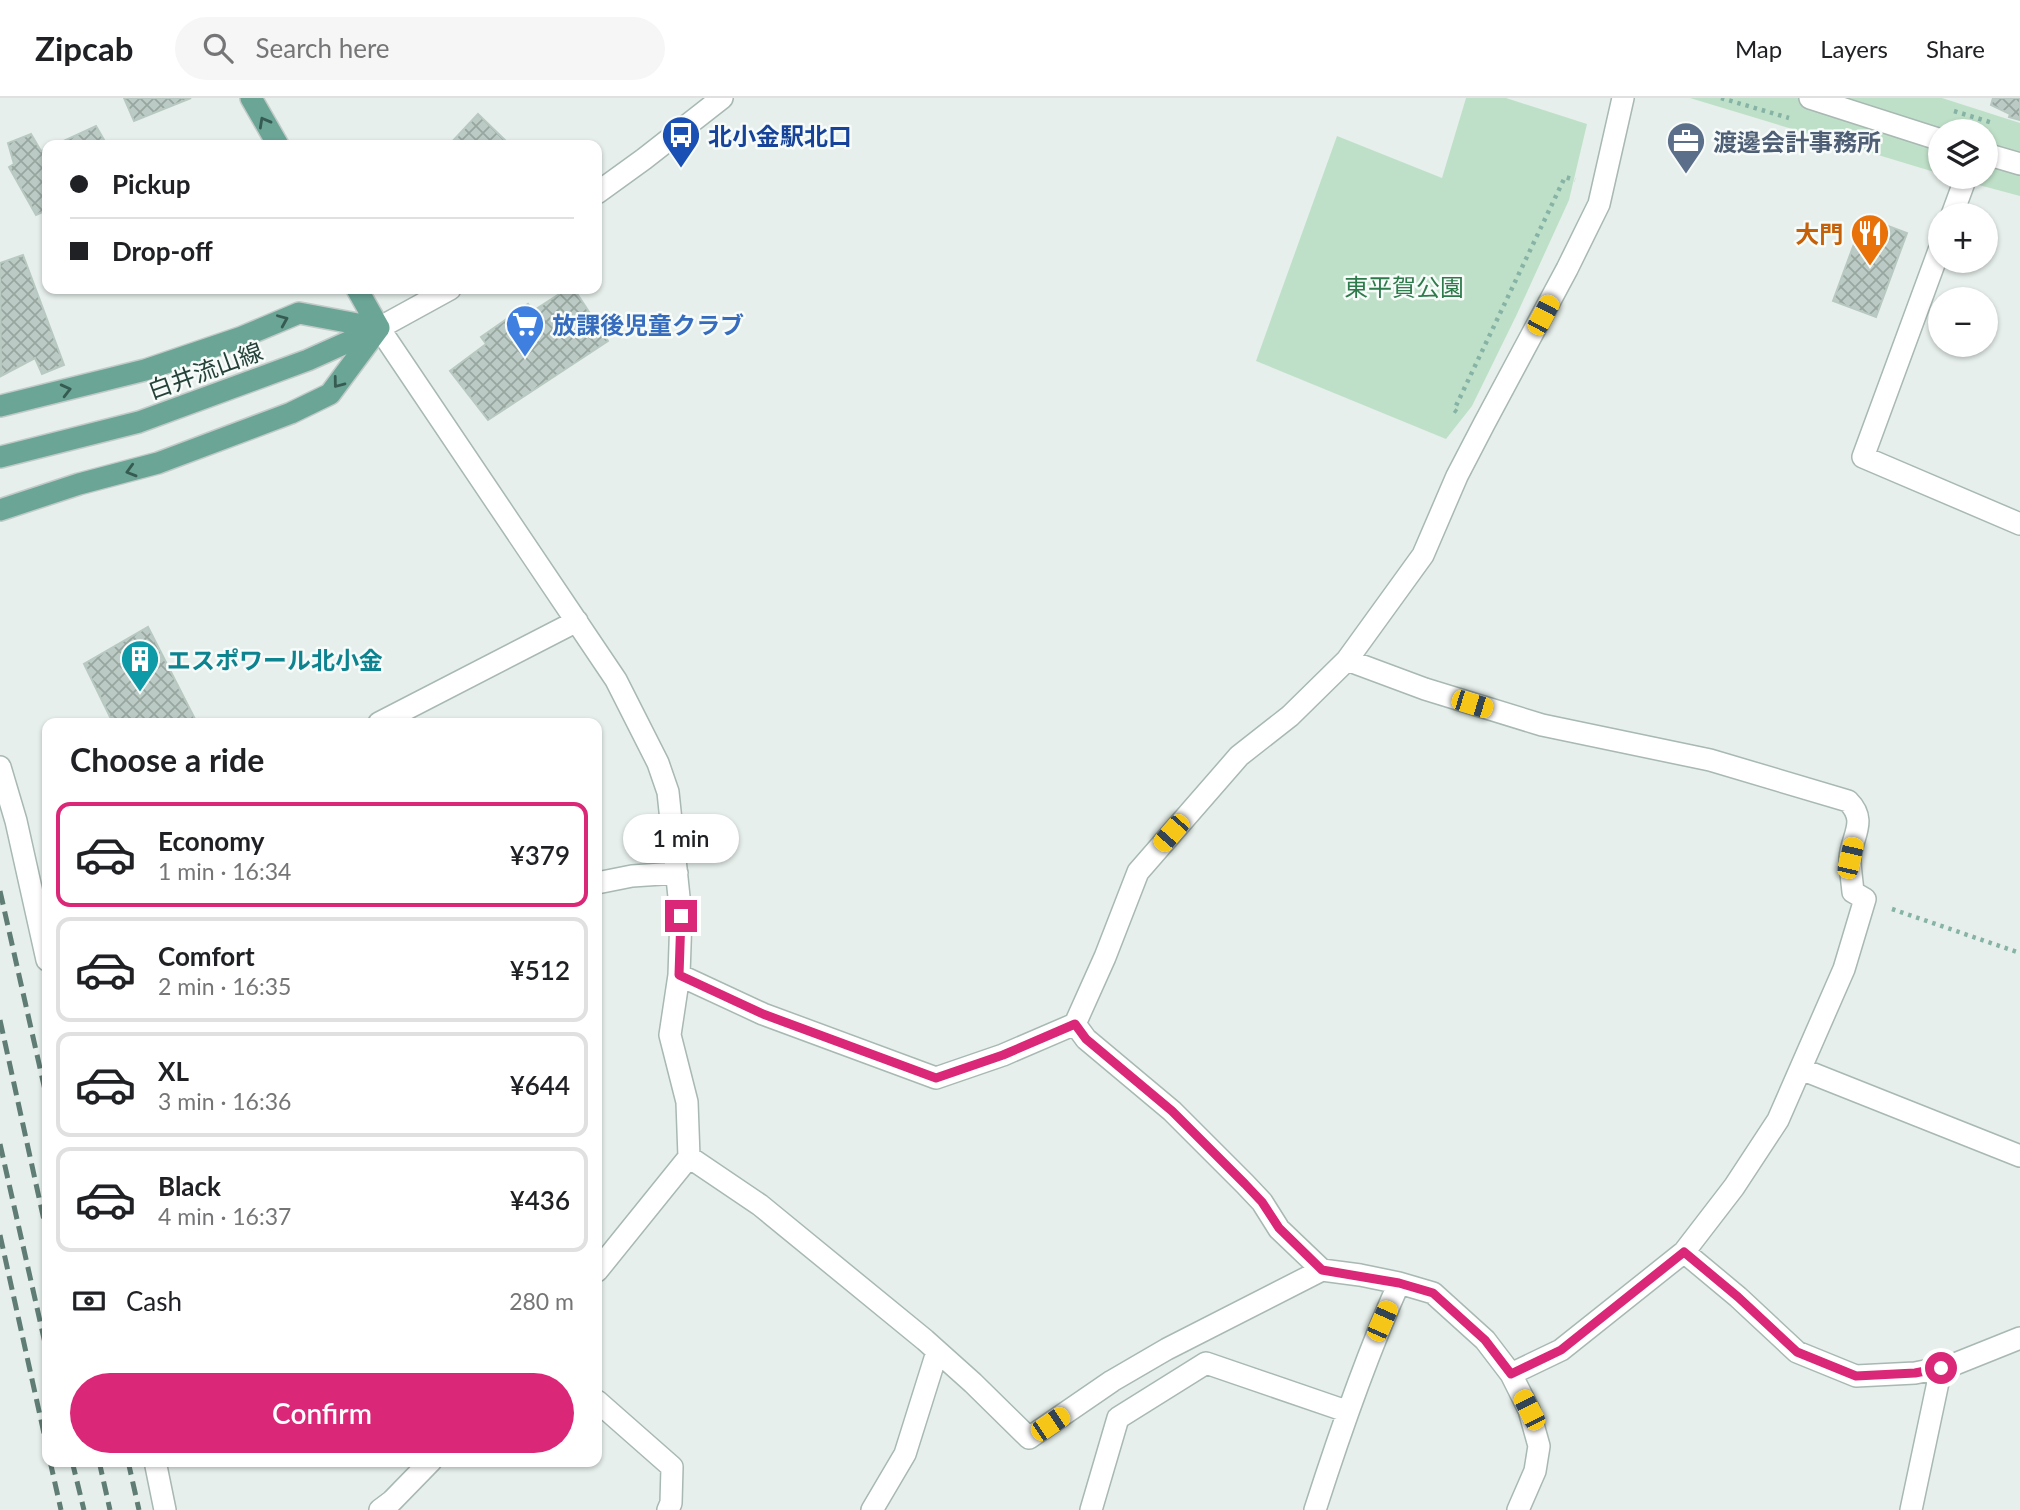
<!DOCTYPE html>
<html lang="en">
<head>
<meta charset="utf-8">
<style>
  :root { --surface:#fff; --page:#f6f6f6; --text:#202124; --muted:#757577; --line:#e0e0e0; --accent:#db2777 }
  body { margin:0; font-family:Lato,"Noto Sans JP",sans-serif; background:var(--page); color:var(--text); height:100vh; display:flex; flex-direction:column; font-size:26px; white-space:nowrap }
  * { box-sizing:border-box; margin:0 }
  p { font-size:23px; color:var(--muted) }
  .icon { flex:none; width:38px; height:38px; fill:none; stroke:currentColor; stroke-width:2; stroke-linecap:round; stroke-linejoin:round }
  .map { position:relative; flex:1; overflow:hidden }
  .details { position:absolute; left:42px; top:620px; width:560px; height:749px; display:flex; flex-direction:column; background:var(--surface); border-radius:14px; box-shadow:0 2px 5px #0004 }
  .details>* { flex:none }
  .guide { position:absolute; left:42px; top:42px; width:560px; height:154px; border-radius:14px; box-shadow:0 2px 5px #0004; display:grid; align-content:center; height:154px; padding:0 28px; background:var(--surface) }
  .controls { position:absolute; left:1928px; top:21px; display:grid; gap:14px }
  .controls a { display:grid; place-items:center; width:70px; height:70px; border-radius:50%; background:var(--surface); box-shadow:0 2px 5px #0004; font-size:35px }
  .end { position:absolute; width:32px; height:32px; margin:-16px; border:9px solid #db2777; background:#fff; box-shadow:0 0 0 4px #fff }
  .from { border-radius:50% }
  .bubble { position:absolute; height:49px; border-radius:24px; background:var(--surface); box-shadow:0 2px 5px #0004; font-size:23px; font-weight:600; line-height:49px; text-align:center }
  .car { position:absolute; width:21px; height:42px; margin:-21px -10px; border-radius:9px; box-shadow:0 0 5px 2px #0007; background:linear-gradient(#f5c518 24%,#345 0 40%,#f5c518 0 76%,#345 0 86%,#f5c518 0) }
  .guide b { display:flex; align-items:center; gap:24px; height:66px; font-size:26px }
  .guide b+b { border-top:2px solid var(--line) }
  .guide i { width:18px; height:18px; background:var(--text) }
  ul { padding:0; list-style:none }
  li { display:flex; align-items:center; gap:21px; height:105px; margin:0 14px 10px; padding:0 14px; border:4px solid var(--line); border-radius:14px }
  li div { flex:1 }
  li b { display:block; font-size:26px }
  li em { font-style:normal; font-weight:600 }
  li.active { border-color:var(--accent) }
  li>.icon { width:63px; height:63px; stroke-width:1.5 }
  h2 { padding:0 28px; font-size:32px; line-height:84px }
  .pay { display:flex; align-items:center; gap:18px; height:77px; padding:0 28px; font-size:26px }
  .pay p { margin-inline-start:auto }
  .action { display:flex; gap:14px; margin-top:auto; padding:14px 28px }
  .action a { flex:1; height:80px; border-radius:42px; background:var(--accent); color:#fff; font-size:28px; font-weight:600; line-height:80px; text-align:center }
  header { display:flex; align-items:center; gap:42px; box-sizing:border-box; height:98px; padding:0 35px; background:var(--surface); border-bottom:2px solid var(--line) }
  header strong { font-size:33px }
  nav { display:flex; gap:38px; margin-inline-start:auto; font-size:24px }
  .search { width:490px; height:63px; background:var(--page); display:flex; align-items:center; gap:18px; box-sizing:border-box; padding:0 24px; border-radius:38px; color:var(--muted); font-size:26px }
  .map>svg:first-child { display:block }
</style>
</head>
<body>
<header>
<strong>Zipcab</strong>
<div class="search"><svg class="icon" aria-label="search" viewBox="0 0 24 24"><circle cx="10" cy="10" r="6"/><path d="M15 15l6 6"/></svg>Search here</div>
<nav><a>Map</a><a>Layers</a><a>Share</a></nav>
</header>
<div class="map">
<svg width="2020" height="1412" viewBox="0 0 2020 1412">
  <defs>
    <pattern id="building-cross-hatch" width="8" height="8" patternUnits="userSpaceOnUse" patternTransform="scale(1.75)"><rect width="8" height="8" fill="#bbcac4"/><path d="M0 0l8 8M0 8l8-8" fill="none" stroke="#98a6a0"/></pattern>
  </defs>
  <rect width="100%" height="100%" fill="#e6efeb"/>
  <path fill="#bfe0c8" d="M1466,0H1506L1587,26L1569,102L1517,216L1472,308L1446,341L1256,263L1337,38L1442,80Z
    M1690,0H1942L2020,25V98L1949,79H1986V33H1941V76Z"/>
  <path fill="url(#building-cross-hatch)" stroke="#b8c9c2" stroke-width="2" d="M124,0H191L134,23Z
    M1993,0H2020V22L2009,19L2010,16L1991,7Z
    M478,16L510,47H449Z
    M96,28L107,47H55Z
    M31,36L41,53L47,51V112L36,117L9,69L14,66L8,45Z
    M1864,119L1907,135L1876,219L1833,203Z
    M23,157L64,267L42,276L35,260L1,278L0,165Z
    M567,191H574L608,243L488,322L450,273L486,246L481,239L528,206L533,213Z
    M148,529L197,625H113L84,566Z"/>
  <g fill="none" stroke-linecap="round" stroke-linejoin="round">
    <g stroke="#a8b8b2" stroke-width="24">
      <path id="minor" d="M1810,0L1941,42
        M1986,56L2020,66
        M597,95L644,61L722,0
        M1952,117L1966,79
        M1941,147L1863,359L2020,426
        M450,191L379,230L616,582L658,665L668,694L681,818L679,877L670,937L687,1004L689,1059L760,1107L925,1242L973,1285L1029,1340L1112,1283L1167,1251L1322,1172L1360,1177L1399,1185L1433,1195L1485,1242L1511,1276L1529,1312L1539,1348L1535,1373L1518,1412
        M1347,562L1425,591L1542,627L1710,662L1848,703C1868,723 1852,737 1850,760C1850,771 1852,783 1853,794L1865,801L1844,871L1778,1022L1734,1089L1684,1154L1738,1199L1797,1254L1856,1278L1915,1275L1950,1268L2020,1240
        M379,625L577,523
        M0,669L16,723L47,862
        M597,785L632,778L677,775
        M679,877L763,916L936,980L1003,957L1075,926L1105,859L1138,774L1239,658L1290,618L1347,562L1423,457L1457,378L1484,326L1567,171L1599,106L1623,0
        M1075,926L1086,941L1172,1013L1245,1086L1262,1104L1279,1131L1322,1172
        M1801,971L2020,1058
        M597,1173L689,1059
        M1511,1276L1561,1252L1684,1154
        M597,1303L672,1369L671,1405L668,1412
        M155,1363L165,1412
        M380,1412L392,1403L431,1363
        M872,1412L905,1356L937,1254
        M1091,1412L1118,1320L1206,1265L1346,1313
        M1315,1412C1340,1334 1366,1259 1399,1185
        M1911,1412L1941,1270"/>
    </g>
    <g stroke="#c2cac8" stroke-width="24">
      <path id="major" d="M251,0L278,47
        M357,191L379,230
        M0,308L145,272L242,239L299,215L379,230
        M0,359L139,324L308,262L377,231
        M0,412L79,386L158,365L291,315L330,296L379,230"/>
    </g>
    <path stroke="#86b3a5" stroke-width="4.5" stroke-dasharray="3.5 5" stroke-linecap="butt" d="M1721,0L1789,20
      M1954,13L1993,25
      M1457,314L1454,312L1565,79L1575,82
      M1892,811L2020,855"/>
    <use href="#minor" stroke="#fff" stroke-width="21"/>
    <use href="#major" stroke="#6aa596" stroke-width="21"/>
    <path stroke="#5f7d75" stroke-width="5" stroke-dasharray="14 7" stroke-linecap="butt" d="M0,793L47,1001
      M0,922L47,1136
      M0,1046L47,1254
      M0,1137L47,1349
      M50,1363L61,1412
      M72,1363L84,1412
      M99,1363L110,1412
      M128,1363L139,1412"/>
  </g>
  <defs><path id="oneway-chevron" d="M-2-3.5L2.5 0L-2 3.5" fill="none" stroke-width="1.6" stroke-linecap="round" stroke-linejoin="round" transform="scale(1.75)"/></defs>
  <g stroke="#365b51">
    <use href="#oneway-chevron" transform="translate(264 24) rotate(-119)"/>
    <use href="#oneway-chevron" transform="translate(283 222) rotate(-23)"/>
    <use href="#oneway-chevron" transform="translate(338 285) rotate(127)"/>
    <use href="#oneway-chevron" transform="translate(66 292) rotate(-14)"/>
    <use href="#oneway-chevron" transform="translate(131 373) rotate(164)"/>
  </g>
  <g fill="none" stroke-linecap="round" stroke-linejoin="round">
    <path stroke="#db2777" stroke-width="9" d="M681,818L679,877L763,916L936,980L1003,957L1075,926L1086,941L1172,1013L1245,1086L1262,1104L1279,1130L1322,1172L1399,1185L1433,1195L1485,1242L1511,1276L1561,1252L1684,1154L1738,1199L1797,1254L1856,1278L1915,1275L1941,1270"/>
  </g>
  <defs>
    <g id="bus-pin" transform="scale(2.0125)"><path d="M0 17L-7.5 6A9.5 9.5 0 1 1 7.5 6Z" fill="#1a4fb4" stroke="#f7fbf9"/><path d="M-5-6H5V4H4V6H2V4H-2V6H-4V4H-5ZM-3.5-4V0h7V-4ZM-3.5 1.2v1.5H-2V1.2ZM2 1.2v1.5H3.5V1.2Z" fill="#fff"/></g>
    <g id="office-pin" transform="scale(2.0125)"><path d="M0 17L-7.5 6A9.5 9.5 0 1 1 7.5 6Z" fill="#5c6f8a" stroke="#f7fbf9"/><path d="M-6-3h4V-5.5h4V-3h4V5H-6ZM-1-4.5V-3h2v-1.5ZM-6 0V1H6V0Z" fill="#fff"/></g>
    <g id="restaurant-pin" transform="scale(2.0125)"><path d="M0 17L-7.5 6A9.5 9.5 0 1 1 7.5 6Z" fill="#e8710a" stroke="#f7fbf9"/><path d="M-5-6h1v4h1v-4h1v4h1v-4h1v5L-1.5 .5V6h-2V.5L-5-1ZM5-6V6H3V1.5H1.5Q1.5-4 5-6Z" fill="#fff"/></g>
    <g id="supermarket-pin" transform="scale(2.0125)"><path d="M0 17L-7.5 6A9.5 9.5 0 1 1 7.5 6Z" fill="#3f7fe0" stroke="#f7fbf9"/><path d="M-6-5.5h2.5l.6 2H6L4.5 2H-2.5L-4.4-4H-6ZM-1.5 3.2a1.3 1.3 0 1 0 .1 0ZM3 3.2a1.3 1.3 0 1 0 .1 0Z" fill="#fff"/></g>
    <g id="building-pin" transform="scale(2.0125)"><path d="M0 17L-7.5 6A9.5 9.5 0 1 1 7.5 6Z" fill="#0f9aa8" stroke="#f7fbf9"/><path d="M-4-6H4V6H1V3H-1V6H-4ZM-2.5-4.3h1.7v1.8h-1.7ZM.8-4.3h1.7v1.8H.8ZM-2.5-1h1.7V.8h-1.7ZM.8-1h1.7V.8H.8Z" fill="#fff"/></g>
  </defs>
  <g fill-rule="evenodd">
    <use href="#bus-pin" x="681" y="37"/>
    <use href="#office-pin" x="1686" y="43"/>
    <use href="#restaurant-pin" x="1870" y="135"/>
    <use href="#supermarket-pin" x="525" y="226"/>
    <use href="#building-pin" x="140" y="561"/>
  </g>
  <g text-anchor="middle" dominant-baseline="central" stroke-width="5" stroke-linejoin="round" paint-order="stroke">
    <g font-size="24" font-weight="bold" fill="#164399" stroke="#f7fbf9" text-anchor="start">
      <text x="708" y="37">北小金駅北口</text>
    </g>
    <g font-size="24" font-weight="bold" fill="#4e5e75" stroke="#f7fbf9" text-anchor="start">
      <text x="1713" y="43">渡邊会計事務所</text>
    </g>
    <g font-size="24" font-weight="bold" fill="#c56008" stroke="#f7fbf9" text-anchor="end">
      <text x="1843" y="135">大門</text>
    </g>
    <g font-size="24" fill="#2d7a4b" stroke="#f7fbf9">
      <text x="1404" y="188">東平賀公園</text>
    </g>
    <g font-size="24" font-weight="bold" fill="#366cbe" stroke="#f7fbf9" text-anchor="start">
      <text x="552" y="226">放課後児童クラブ</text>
    </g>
    <g font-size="24" fill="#24423a" stroke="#f7fbf9">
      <text transform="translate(205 272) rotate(-20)">白井流山線</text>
    </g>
    <g font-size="24" font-weight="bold" fill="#0d838f" stroke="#f7fbf9" text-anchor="start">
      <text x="167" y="561">エスポワール北小金</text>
    </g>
  </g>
</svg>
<div class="controls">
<a><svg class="icon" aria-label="layers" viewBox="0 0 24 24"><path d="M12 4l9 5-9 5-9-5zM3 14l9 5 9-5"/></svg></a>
<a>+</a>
<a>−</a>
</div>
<i class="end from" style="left:1941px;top:1270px"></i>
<i class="end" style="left:681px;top:818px"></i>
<div class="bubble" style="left:623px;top:716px;width:116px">1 min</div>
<i class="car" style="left:1543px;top:217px;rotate:28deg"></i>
<i class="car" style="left:1472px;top:606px;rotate:107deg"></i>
<i class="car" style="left:1171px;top:735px;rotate:221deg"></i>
<i class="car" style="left:1850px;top:760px;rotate:13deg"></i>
<i class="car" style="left:1382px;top:1223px;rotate:24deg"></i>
<i class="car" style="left:1529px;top:1312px;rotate:333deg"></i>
<i class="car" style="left:1050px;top:1326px;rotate:56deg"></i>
<div class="guide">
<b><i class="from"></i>Pickup</b>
<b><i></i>Drop-off</b>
</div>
<section class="details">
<h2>Choose a ride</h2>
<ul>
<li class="active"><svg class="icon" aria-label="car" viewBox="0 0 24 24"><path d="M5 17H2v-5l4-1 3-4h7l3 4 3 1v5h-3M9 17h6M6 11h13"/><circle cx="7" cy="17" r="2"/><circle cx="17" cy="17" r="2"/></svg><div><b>Economy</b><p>1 min · 16:34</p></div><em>¥379</em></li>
<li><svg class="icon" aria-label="car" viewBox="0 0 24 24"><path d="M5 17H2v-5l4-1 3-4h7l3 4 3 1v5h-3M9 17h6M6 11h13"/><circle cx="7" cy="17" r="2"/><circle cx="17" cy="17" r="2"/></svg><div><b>Comfort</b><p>2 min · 16:35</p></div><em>¥512</em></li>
<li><svg class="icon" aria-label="car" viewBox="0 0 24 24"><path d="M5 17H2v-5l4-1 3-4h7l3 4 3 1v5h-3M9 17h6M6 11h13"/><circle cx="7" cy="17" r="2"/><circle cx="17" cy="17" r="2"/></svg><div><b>XL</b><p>3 min · 16:36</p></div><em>¥644</em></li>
<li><svg class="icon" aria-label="car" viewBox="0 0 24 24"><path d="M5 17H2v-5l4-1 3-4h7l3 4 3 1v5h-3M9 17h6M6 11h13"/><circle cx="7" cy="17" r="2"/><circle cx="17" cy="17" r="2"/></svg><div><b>Black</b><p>4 min · 16:37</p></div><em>¥436</em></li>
</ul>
<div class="pay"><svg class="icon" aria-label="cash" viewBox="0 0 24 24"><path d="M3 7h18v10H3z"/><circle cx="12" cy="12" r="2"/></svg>Cash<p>280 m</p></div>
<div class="action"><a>Confirm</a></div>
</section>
</div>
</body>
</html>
